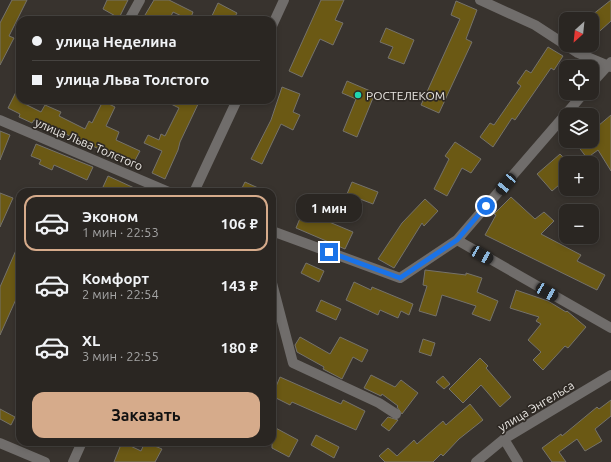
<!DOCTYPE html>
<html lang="ru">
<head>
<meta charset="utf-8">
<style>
  :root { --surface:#2a2622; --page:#36322f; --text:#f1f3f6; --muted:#a5a5a5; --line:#464340; --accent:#d6ab8b }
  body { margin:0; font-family:Ubuntu,sans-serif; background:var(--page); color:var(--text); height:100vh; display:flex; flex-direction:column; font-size:15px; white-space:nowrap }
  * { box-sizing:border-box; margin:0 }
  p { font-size:13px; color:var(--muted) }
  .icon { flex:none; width:22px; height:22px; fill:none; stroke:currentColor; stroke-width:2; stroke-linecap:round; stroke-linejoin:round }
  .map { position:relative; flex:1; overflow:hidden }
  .details { position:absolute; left:16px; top:188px; width:260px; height:258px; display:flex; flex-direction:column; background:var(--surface); border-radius:12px; box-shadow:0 2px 6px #0003,0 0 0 1px var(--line) }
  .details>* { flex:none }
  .guide { position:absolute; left:16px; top:16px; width:260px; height:88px; border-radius:12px; box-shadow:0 2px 6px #0003,0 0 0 1px var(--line); display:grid; align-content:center; height:88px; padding:0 16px; background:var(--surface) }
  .needle { width:26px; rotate:207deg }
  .fabs { position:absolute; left:559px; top:12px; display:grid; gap:8px }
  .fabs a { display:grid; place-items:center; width:40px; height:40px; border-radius:8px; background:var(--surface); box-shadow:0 2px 6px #0003,0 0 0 1px var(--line); font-size:20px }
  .end { position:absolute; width:18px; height:18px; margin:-9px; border:5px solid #1a73e8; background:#fff; box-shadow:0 0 0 2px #fff }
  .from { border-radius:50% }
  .bubble { position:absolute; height:28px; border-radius:12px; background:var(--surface); box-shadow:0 2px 6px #0003,0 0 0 1px var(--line); font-size:13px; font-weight:700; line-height:28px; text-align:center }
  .car { position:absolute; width:12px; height:24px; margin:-12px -6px; border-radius:5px; box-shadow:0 0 3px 1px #0007; background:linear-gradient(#222 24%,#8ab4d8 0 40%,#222 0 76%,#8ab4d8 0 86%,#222 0) }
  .guide b { display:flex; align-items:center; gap:14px; height:38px; font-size:15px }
  .guide b+b { border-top:1px solid var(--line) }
  .guide i { width:10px; height:10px; background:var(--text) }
  ul { padding:7px 0 0; list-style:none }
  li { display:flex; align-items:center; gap:12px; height:56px; margin:0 8px 6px; padding:0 8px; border:2px solid transparent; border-radius:12px }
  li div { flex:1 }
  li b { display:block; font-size:15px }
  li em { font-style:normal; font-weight:700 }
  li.current { border-color:var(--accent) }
  li>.icon { width:36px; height:36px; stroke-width:1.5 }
  .cta { display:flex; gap:8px; margin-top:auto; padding:8px 16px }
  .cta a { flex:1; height:46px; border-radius:12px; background:var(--accent); color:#111; font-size:16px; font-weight:700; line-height:46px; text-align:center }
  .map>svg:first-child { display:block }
</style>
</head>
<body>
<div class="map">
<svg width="611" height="462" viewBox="0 0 611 462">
  <rect width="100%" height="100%" fill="#38332e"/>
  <path fill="#6b5914" stroke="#75726b" d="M12,0H27L9,36L14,38L0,65V23Z
    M107,0H128L119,18L103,9Z
    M154,0H169L193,12L190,20L173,12L169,20H142Z
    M321,0H344L335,20L343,23L333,45L320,39L302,77L289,71Z
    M611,0V21L592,38V15Z
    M456,1L477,10L466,39L472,42L439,113L421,105L460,19L451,15Z
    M218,3L237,13L233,20H210Z
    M386,28L414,40L404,64L388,58L393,47L380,42Z
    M548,47L563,56L554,70L551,68L515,120L512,118L493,147L480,137L490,123L494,125L521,86L517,83L526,70L531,73Z
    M347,81L375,93L357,137L343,131L356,99L342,93Z
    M20,84V100H25L23,103L41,112L45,105L61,112L59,116L85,129L89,121L92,123L103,101L115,107L106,126L119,132L116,140L140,151L132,166L123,161L124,160L34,120L32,123L19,117L20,114L8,108Z
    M282,87L300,94L293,112L300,115L293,130L281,124L262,164L251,159L271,120Z
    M163,100H200L180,142L178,150L165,179L152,173L162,151L144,143L148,135L159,140L161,134L165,136L179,108Z
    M611,115V171L598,150L587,158L574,141H592V131Z
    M0,131L10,135L0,160Z
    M455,142L481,159L471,173L462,168L447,196L434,189L449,159L445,156Z
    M36,144L93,167L87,180L54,165L52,170L39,164L41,160L31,156Z
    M560,154L566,160V179L552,191L537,174Z
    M108,176L143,192H115L103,187Z
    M245,182L267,192H240Z
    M352,182L378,192L373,204L347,194Z
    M0,193L13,198L0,227Z
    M511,197L535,219L544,212L554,221L541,234L581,255L577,261L605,275L597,290L485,235L496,215L494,214Z
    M425,199L438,211L424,226L422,223L394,268L378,259L402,223Z
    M303,211L353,232L345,249L296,228Z
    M20,241V298L17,297L0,335V287Z
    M306,263L324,271L319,282L301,273Z
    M425,270L466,275V273L482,278L477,292L498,301L490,321L472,314L476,306L442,295L436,316L419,311L427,286L423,285Z
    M354,282L371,290L372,287L413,304L409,315L401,311L398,318L380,310L378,315L346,300Z
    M516,290L548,301L566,312L567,311L586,327L568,348L565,346L543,370L533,360L541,352L528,340L541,324L536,321L539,317L510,308Z
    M321,300L341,309L336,320L316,311Z
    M300,337L330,354L340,337L368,350L362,362L353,357L342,379L323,369L324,367L297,352L295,345Z
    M423,339L435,343L431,356L419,352Z
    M480,358L488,366L486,368L511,397L500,407L481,385L463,403L449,389Z
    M371,375L395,387L401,380L418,393L402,414L397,407L398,406L382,394L381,396L364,388Z
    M443,376L450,384L444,389L436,382Z
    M280,377L341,404L343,400L365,411L356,430L292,402L290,405L272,396Z
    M611,400V416L595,429L602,441L585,451L577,439L559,452L566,462H552L542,448L561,434L562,436L597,407L599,409Z
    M470,404L483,420L459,439L443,456L441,454L433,462H385L379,456L388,448L397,456L414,440L417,444L443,421L446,425Z
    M0,409L15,417L11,425L0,419Z
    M388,417L398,420L389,431L381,425Z
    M272,426L298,440L289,457L272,448Z
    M316,435L339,447L334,458L311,445Z
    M122,442L141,451L145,442L162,449L155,462H114Z"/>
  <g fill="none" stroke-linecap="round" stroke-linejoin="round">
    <path stroke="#706d6b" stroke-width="10" d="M480,0L535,25L578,53L611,67
      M129,20L140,0
      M272,26L284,0
      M592,83L611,62
      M0,120L169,192
      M194,192L237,100
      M272,231L400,278L457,240L611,328
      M457,240L584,93
      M272,283L293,363L379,403L396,414
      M504,439L518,462
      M0,443L45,462
      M73,462L82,442
      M476,462L504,439L611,375"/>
  </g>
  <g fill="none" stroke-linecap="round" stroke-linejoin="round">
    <path stroke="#1a73e8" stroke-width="5" d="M329,252L400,278L457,240L486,206"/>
  </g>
  <circle fill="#21d5b0" stroke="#2e2924" stroke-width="1.5" cx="358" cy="95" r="4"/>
  <g text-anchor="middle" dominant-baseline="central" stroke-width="3.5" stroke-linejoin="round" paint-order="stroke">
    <g font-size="12" fill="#e9e6e2" stroke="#2e2924" text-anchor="start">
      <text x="366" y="95">РОСТЕЛЕКОМ</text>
    </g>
    <g font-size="12" fill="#e9e6e2" stroke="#2e2924">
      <text transform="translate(89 144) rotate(23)">улица Льва Толстого</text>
      <text transform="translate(536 406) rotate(-31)">улица Энгельса</text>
    </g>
  </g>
</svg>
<div class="fabs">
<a><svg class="needle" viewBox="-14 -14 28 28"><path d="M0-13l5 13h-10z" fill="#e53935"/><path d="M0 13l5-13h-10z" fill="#a5a5a5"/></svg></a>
<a><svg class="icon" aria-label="locate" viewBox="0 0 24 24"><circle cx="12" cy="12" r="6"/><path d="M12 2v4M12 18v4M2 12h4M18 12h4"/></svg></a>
<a><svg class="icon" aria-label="layers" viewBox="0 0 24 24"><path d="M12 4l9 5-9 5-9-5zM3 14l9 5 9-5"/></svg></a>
<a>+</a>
<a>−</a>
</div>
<i class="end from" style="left:486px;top:206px"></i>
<i class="end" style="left:329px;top:252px"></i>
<div class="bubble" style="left:296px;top:194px;width:66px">1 мин</div>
<i class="car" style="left:506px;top:184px;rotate:220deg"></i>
<i class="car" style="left:482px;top:255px;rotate:120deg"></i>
<i class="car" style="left:547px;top:292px;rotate:120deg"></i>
<div class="guide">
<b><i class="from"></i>улица Неделина</b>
<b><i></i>улица Льва Толстого</b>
</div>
<section class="details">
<ul>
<li class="current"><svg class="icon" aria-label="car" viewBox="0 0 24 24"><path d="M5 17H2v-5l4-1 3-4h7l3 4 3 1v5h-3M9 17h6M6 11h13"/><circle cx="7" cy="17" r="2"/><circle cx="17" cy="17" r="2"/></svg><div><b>Эконом</b><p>1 мин · 22:53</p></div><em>106 ₽</em></li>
<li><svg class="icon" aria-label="car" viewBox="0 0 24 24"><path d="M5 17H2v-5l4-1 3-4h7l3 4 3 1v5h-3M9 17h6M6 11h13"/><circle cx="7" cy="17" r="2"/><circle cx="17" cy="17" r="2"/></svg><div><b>Комфорт</b><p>2 мин · 22:54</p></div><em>143 ₽</em></li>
<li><svg class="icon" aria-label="car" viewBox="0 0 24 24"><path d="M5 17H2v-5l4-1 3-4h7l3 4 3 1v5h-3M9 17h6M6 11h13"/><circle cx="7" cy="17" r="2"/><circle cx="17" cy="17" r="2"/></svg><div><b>XL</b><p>3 мин · 22:55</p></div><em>180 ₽</em></li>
</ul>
<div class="cta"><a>Заказать</a></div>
</section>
</div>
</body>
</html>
